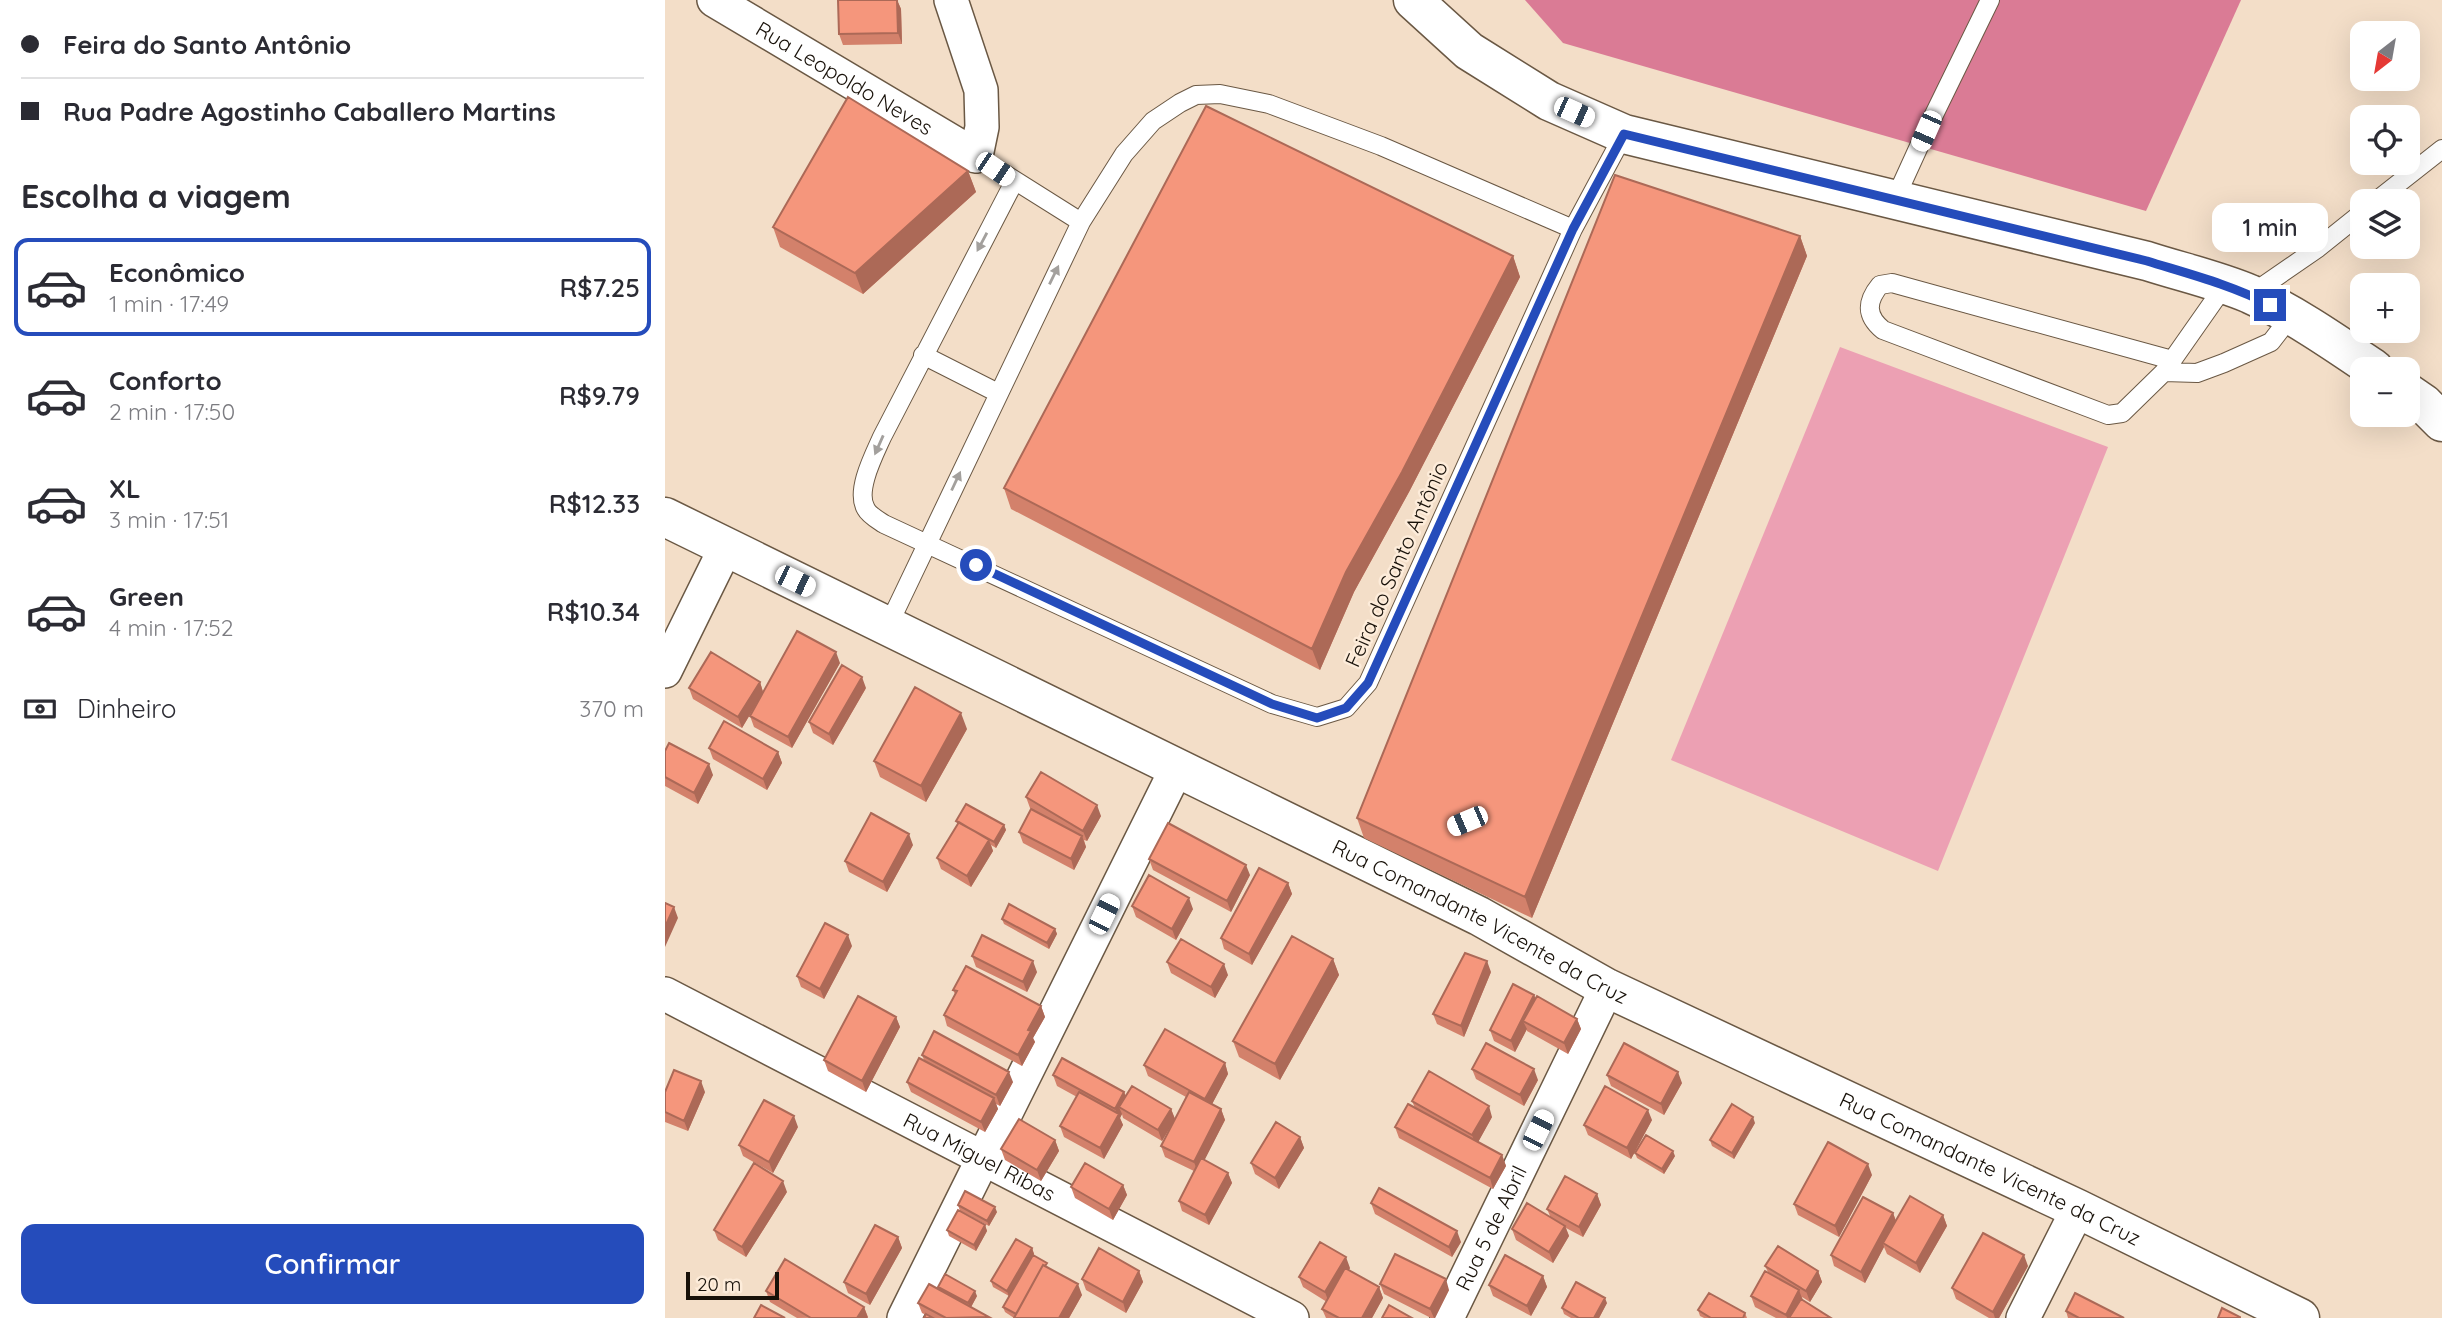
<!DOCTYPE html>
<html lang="pt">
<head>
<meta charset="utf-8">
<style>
  :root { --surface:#fff; --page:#f7f7f7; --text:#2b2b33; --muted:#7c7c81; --line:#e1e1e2; --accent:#254cbb }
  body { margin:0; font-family:Quicksand,sans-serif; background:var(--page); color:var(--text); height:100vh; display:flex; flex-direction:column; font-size:26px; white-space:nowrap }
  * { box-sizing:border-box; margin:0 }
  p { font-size:23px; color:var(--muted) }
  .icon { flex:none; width:38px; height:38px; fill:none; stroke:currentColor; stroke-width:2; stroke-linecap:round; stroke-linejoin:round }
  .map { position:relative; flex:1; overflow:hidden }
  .sheet { display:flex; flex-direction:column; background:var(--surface); width:665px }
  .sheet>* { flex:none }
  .hud { display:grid; align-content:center; height:154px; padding:0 21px; background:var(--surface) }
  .needle { width:46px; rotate:211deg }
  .fabs { position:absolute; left:1685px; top:21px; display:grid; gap:14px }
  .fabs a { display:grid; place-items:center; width:70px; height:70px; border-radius:14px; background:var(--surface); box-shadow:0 7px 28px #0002; font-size:35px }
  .scale { position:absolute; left:21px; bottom:18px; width:93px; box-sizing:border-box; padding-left:7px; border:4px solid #181109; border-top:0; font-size:19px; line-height:24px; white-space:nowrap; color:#181109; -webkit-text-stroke:5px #fdecda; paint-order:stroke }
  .end { position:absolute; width:32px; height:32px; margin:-16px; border:9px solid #254cbb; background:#fff; box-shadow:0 0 0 4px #fff }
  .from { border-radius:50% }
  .bubble { position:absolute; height:49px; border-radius:14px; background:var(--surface); box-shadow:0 7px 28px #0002; font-size:23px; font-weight:600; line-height:49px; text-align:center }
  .car { position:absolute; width:21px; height:42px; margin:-21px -10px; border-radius:9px; box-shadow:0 0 5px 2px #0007; background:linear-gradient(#fff 24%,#345 0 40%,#fff 0 76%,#345 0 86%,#fff 0) }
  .hud b { display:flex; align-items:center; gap:24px; height:66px; font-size:26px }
  .hud b+b { border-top:2px solid var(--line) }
  .hud i { width:18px; height:18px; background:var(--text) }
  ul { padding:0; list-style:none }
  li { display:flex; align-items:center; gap:21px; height:98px; margin:0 14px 10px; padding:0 7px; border:4px solid transparent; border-radius:14px }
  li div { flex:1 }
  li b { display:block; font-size:26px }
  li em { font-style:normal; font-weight:600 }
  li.selected { border-color:var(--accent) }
  li>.icon { width:63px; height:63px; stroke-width:1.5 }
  h2 { padding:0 21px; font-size:32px; line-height:84px }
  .pay { display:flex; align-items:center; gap:18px; height:77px; padding:0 21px; font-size:26px }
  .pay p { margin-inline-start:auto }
  .primary-button { display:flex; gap:14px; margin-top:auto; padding:14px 21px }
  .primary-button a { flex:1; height:80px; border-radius:14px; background:var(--accent); color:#fff; font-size:28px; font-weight:600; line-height:80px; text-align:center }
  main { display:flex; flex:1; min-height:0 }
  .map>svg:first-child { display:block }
</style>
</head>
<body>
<main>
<section class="sheet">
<div class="hud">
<b><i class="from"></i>Feira do Santo Antônio</b>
<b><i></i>Rua Padre Agostinho Caballero Martins</b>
</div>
<h2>Escolha a viagem</h2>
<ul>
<li class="selected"><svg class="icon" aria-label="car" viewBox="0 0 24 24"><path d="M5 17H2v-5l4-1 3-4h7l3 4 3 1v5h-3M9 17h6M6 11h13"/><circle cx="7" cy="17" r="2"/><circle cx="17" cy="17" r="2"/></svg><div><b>Econômico</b><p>1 min · 17:49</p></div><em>R$7.25</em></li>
<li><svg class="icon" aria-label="car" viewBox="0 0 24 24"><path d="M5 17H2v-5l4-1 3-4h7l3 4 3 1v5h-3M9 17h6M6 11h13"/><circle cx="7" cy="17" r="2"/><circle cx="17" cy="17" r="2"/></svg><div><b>Conforto</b><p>2 min · 17:50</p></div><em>R$9.79</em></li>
<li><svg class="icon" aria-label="car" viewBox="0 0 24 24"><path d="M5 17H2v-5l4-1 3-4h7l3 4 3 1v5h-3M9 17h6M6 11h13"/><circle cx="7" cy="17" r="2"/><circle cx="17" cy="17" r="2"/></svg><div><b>XL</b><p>3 min · 17:51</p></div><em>R$12.33</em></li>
<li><svg class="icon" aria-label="car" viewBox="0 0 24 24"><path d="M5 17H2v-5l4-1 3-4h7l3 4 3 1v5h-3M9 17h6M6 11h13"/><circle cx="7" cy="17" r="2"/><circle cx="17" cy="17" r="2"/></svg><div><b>Green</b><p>4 min · 17:52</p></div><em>R$10.34</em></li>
</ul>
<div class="pay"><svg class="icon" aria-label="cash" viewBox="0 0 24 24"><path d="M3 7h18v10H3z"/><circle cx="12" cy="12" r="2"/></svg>Dinheiro<p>370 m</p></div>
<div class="primary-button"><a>Confirmar</a></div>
</section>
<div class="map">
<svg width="1777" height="1318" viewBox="0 0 1777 1318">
  <rect width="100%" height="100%" fill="#f3dec8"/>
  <path fill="#eca0b3" d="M1175,347L1443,447L1273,871L1006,760Z"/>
  <path fill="#da7b95" d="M860,0H1576L1481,211L898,43Z"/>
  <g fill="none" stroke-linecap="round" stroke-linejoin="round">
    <g stroke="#6a5844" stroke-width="20">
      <path id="lane" d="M311,156L416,222
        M349,182L217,437C209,455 190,491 201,509C204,515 213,520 219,524L607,704L652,717L681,708L703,683L908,229L959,134
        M1230,199L1261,131L1325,0
        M1711,201L1777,149
        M1585,295L1653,248L1698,212
        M258,355L333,393
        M1507,360L1227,283L1215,285C1201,302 1201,316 1218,330L1443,415L1457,413L1499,372L1560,285
        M1499,372L1532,373L1559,363L1606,342L1626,316
        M223,626L416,222L459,154L488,121L515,103L531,95L555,94L604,104L716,146L908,229"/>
    </g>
    <g stroke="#6a5844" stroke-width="36">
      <g id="street">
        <path id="s1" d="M49,0L311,156L317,127L316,90L286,0"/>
        <path d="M0,671L61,547"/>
        <path id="s2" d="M0,994L627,1318"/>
        <path d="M239,1318L512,768"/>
        <path id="s3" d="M782,1318L942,988"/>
        <path d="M1358,1318L1413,1209"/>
      </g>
    </g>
    <g stroke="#6a5844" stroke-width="41">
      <g id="secondary">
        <path d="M748,0L804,51L884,101L959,134L1482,261C1516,272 1552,280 1585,294C1629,314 1669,342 1709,369"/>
        <path d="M1743,393L1759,404L1777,422"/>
        <path id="s4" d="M0,517L814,916L942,988L1413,1209L1635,1318"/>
      </g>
    </g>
    <use href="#lane" stroke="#fff" stroke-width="18"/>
    <use href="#street" stroke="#fff" stroke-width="33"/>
    <use href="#secondary" stroke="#fff" stroke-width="38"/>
  </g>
  <path fill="#d3816b" d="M232,0L236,9L237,44L178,45L174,34Z
    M303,171L311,192L198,294L115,247L108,227Z
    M1135,236L1142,256L867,918L699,838L692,818Z
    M848,256L855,277L744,492L689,592L655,670L346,509L339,488Z
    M175,663L127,748L89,727L85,716L97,695L77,728L28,699L24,688L95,682L98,692Z
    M201,688L168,745L148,733L144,722Z
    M302,729L261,802L215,777L209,761Z
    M44,748L113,752L117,763L102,790L48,759Z
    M0,751L48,775L33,804L0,786Z
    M361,797L436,816L422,841L419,840L421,847L409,870L358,843L354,832L374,813L365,808Z
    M291,821L339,825L341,830L331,848L326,845L328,851L306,887L276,869L272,858L293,824Z
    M248,845L222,892L184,872L180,861Z
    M484,859L585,875L566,912L488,870Z
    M623,883L627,894L587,965L559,949L556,938Z
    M467,906L528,909L511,940L471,917Z
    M337,919L390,929L392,934L384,949L339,924Z
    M187,946L159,999L136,987L132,976Z
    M307,956L372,972L362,992L311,967Z
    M668,959L674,975L615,1080L574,1057L568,1041Z
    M502,962L563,975L550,998L506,973Z
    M826,972L799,1037L772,1024L768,1014Z
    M288,990L376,1006L380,1017L368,1038L370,1042L357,1066L282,1026L279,1015L290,994Z
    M869,995L871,999L912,1019L916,1029L903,1054L862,1031V1029L850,1052L829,1041L825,1030Z
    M231,1017L235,1027L201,1092L163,1071L159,1060Z
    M257,1055L348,1082L335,1106L331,1104L333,1109L320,1132L246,1092L242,1082L259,1060Z
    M560,1063L563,1074L547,1104L556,1109L560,1120L539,1160L563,1173L567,1183L544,1225L517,1211L514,1201L529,1171L500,1157L496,1146L509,1121L497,1141L458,1118L457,1114L455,1118L458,1125L439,1159L399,1137L395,1126L412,1097L392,1086L388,1075L459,1092L461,1096L506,1109L510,1119L521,1097L483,1076L479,1065Z
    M807,1069L873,1080L859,1106L811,1079Z
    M942,1075L1017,1083L999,1115L946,1086Z
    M0,1092H40L23,1131L0,1122Z
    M747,1101L827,1117L813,1142L837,1155L841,1166L828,1189L734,1138L730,1127L750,1108Z
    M987,1120L966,1159L923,1135L919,1125Z
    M1090,1123L1069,1159L1047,1146L1045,1140Z
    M133,1127L108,1173L78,1156L74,1145Z
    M635,1137L639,1148L614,1189L590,1174L586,1163Z
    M390,1140L394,1151L376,1181L340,1160L336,1149Z
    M970,1153L1010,1156L999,1174L972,1158Z
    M1207,1175L1174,1237L1133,1215L1129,1204Z
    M458,1185L462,1195L448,1220L410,1198L406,1187Z
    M122,1192L81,1257L53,1240L49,1230Z
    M932,1194L936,1205L918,1237L901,1228L904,1236L888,1263L851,1240L847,1229L885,1216L882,1209Z
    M706,1203L796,1242L787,1257L710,1214Z
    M293,1205L332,1212L324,1226L295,1211Z
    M1228,1213L1231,1221L1278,1215L1282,1226L1255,1273L1222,1254L1219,1247L1200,1283L1169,1266L1166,1255Z
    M320,1225L322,1231L311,1251L284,1236L282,1230Z
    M233,1237L237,1248L205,1305L183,1293L179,1282Z
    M367,1248L369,1254L368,1255L417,1295L404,1318H349L340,1312L338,1307L344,1296L328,1287L326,1281Z
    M1100,1266L1153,1271L1157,1282L1145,1302L1137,1297L1138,1301L1166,1318H1111L1090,1307L1086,1296L1103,1272Z
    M1363,1266L1334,1318H1324L1291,1299L1287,1288Z
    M685,1268L684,1270L714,1287L718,1298L707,1318H661L657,1309L662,1302L638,1287L634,1277Z
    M474,1271L478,1282L461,1313L421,1290L417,1279Z
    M878,1276L882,1287L866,1316L828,1296L824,1285Z
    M715,1284L784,1290L770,1318H766L719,1294Z
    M273,1287L312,1296L306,1307L324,1318H259L261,1315L257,1313L253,1303L274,1289Z
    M101,1291L199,1307L203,1317L132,1318L105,1302Z
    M942,1303L934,1318H906L899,1314L897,1308Z
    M1033,1310L1080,1313L1082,1318H1039L1035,1316Z
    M1401,1311L1459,1318H1403Z"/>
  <path fill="#ac6957" d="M232,0L236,9L237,44L233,33Z
    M303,171L311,192L198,294L190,273Z
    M1135,236L1142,256L867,918L860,897Z
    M848,256L855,277L744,492L689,592L655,670L647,649L681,572Z
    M171,652L175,663L127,748L123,737Z
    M197,677L201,688L168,745L164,734Z
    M95,682L98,692L77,728L73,717Z
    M296,713L302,729L261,802L256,786Z
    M113,752L117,763L102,790L98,779Z
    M44,764L48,775L33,804L29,793Z
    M432,805L436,816L422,841L418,831Z
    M339,825L341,830L331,848L329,842Z
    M244,834L248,845L222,892L218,882Z
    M417,836L421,847L409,870L406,859Z
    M324,840L328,851L306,887L302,876Z
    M581,865L585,875L566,912L562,901Z
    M623,883L627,894L587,965L584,954Z
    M524,898L528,909L511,940L507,929Z
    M9,907L13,918L0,947V927Z
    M390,929L392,934L384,949L382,943Z
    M183,935L187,946L159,999L155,989Z
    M668,959L674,975L615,1080L610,1064Z
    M368,961L372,972L362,992L358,982Z
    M822,961L826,972L799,1037L796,1026Z
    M559,964L563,975L550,998L546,987Z
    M869,995L873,1006L858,1021L862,1029L850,1052L846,1041Z
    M376,1006L380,1017L368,1038L370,1042L357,1066L353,1055L363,1030Z
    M231,1017L235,1027L201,1092L197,1081Z
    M912,1019L916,1029L903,1054L899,1043Z
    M560,1063L563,1074L544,1110L540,1099Z
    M869,1069L873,1080L859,1106L855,1095Z
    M344,1072L348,1082L335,1106L331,1095Z
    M1013,1072L1017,1083L999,1115L996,1104Z
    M36,1081L40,1092L23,1131L19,1121Z
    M459,1092L463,1102L454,1107L457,1114L455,1118L458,1125L439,1159L435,1148L453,1116L450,1109Z
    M329,1098L333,1109L320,1132L316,1122Z
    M824,1106L827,1117L811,1146L807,1135Z
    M506,1109L510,1119L497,1141L493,1130Z
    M556,1109L560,1120L533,1173L529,1162Z
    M983,1110L987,1120L966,1159L962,1148Z
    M129,1116L133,1127L108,1173L104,1162Z
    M1088,1117L1090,1123L1069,1159L1067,1153Z
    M635,1137L639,1148L614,1189L610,1178Z
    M390,1140L394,1151L376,1181L372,1170Z
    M1008,1151L1010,1156L999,1174L997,1169Z
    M837,1155L841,1166L828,1189L825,1178Z
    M1203,1164L1207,1175L1174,1237L1170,1226Z
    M563,1173L567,1183L544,1225L540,1215Z
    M118,1181L122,1192L81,1257L77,1247Z
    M458,1185L462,1195L448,1220L444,1209Z
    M932,1194L936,1205L918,1237L914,1227Z
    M330,1207L332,1212L324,1226L322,1221Z
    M1228,1213L1232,1224L1218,1243L1219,1247L1200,1283L1196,1272Z
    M1278,1215L1282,1226L1255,1273L1251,1263Z
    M320,1225L322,1231L311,1251L309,1245Z
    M900,1226L904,1236L888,1263L884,1252Z
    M792,1231L796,1242L787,1257L784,1247Z
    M233,1237L237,1248L205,1305L201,1294Z
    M367,1248L369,1254L344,1297L342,1291Z
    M1359,1255L1363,1266L1334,1318H1330L1328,1312Z
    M681,1257L685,1268L664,1303L660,1292Z
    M474,1271L478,1282L461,1313L458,1302Z
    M1153,1271L1157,1282L1145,1302L1141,1291Z
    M878,1276L882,1287L866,1316L862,1306Z
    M781,1279L784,1290L770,1318H769L765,1309Z
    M413,1284L417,1295L404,1318H394Z
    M714,1287L718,1298L707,1318H697Z
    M1134,1290L1138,1301L1129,1318H1122L1121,1315Z
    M310,1291L312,1296L305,1309L303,1303Z
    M940,1298L942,1303L934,1318H929Z
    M199,1307L203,1318H192Z"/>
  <path fill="#f5967c" stroke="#ac6957" stroke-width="2" d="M173,0H232L233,33L174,34Z
    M183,97L303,171L190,273L108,227Z
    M541,106L848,256L737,472L681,572L647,649L339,488Z
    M950,175L1135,236L860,897L692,818Z
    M132,631L171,652L123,737L85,716Z
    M46,652L95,682L73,717L24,688Z
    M177,665L197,677L164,734L144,722Z
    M250,687L296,713L256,786L209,761Z
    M59,721L113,752L98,779L44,748Z
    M4,743L44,764L29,793L0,777V751Z
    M376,772L432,805L418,831L361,797Z
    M301,804L339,825L329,842L291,821Z
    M366,809L417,836L406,859L354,832Z
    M206,813L244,834L218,882L180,861Z
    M294,822L324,840L302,876L272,858Z
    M503,823L581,865L562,901L484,859Z
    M594,868L623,883L584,954L556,938Z
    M484,875L524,898L507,929L467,906Z
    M0,903L9,907L0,927Z
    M344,904L390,929L382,943L337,919Z
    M160,923L183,935L155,989L132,976Z
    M317,935L368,961L358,982L307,956Z
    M627,936L668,959L610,1064L568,1041Z
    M516,939L559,964L546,987L502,962Z
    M800,953L822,961L796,1026L768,1014Z
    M301,966L376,1006L363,1030L366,1031L353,1055L279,1015L292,991L288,990Z
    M848,984L869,995L846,1041L825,1030Z
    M193,996L231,1017L197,1081L159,1060Z
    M872,996L912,1019L899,1043L858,1021Z
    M500,1029L560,1063L540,1099L479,1065Z
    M269,1031L344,1072L331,1095L257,1055Z
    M821,1043L869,1069L855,1095L807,1069Z
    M959,1043L1013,1072L996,1104L942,1075Z
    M254,1058L329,1098L316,1122L242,1082Z
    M397,1058L459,1092L450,1109L388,1075Z
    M9,1070L36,1081L19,1121L0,1112V1092Z
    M764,1071L824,1106L807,1135L747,1101Z
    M467,1086L506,1109L493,1130L454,1107Z
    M940,1086L983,1110L962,1148L919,1125Z
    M414,1092L454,1114L435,1148L395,1126Z
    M524,1092L556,1109L529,1162L496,1146Z
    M99,1100L129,1116L104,1162L74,1145Z
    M743,1104L837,1155L825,1178L730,1127Z
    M1067,1104L1088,1117L1067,1153L1045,1140Z
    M354,1119L390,1140L372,1170L336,1149Z
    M611,1122L635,1137L610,1178L586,1163Z
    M981,1135L1008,1151L997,1169L970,1153Z
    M1163,1142L1203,1164L1170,1226L1129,1204Z
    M536,1158L563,1173L540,1215L514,1201Z
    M89,1163L118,1181L77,1247L49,1230Z
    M420,1163L458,1185L444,1209L406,1187Z
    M900,1176L932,1194L914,1227L882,1209Z
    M714,1188L792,1231L784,1247L706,1203Z
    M300,1191L330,1207L322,1221L293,1205Z
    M1245,1196L1278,1215L1251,1263L1218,1243Z
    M1198,1197L1228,1213L1196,1272L1166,1255Z
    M862,1203L900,1226L884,1252L847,1229Z
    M293,1210L320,1225L309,1245L282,1230Z
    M210,1225L233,1237L201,1294L179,1282Z
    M1318,1233L1359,1255L1328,1312L1287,1288Z
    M351,1239L367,1248L342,1291L326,1281Z
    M655,1242L681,1257L660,1292L634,1277Z
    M1113,1246L1153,1271L1141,1291L1100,1266Z
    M434,1248L474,1271L458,1302L417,1279Z
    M730,1254L781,1279L765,1309L715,1284Z
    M368,1255L382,1263L380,1266L378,1265L351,1314L338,1307Z
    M840,1255L878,1276L862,1306L824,1285Z
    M120,1259L199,1307L192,1318H146L101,1291Z
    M378,1265L413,1284L394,1318H349Z
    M680,1268L714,1287L697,1318H674L657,1309Z
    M1100,1271L1134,1290L1121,1315L1086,1296Z
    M280,1274L310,1291L303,1303L273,1287Z
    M911,1282L940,1298L929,1318H914L897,1308Z
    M264,1284L324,1317L281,1318L253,1303Z
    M1044,1293L1080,1313L1078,1318H1046L1033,1310Z
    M1410,1293L1459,1318H1414L1401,1311Z
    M1136,1299L1166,1318H1124Z
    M96,1305L120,1318H89Z
    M724,1305L747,1318H717Z
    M1557,1308L1575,1317V1318H1553Z
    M261,1314L268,1318H259Z"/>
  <defs><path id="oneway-solid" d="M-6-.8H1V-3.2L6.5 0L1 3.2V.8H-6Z" transform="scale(1.75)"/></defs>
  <g fill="#a3a09d">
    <use href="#oneway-solid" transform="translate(317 242) rotate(118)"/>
    <use href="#oneway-solid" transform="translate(389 275) rotate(-64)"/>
    <use href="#oneway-solid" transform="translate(214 445) rotate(114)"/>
    <use href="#oneway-solid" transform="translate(291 481) rotate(-65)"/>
  </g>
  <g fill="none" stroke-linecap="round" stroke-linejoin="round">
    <path stroke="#254cbb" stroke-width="9" d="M311,565L607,704L652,718L681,708L703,683L908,229L959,134L1482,261C1524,274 1567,285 1605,305"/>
  </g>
  <g text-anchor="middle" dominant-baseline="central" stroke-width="5" stroke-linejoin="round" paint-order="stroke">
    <g font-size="21" fill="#181109" stroke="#fdecda">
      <text stroke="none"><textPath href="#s1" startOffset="152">Rua Leopoldo Neves</textPath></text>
      <text transform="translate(731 564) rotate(-66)">Feira do Santo Antônio</text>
      <text stroke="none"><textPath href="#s4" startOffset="910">Rua Comandante Vicente da Cruz</textPath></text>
      <text stroke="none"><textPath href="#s2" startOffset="354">Rua Miguel Ribas</textPath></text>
      <text stroke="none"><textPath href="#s4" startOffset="1477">Rua Comandante Vicente da Cruz</textPath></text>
      <text stroke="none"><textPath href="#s3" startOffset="100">Rua 5 de Abril</textPath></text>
    </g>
  </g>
</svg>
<div class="fabs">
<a><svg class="needle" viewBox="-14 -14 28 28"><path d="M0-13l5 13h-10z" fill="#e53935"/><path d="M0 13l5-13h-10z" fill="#7c7c81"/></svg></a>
<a><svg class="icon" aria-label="locate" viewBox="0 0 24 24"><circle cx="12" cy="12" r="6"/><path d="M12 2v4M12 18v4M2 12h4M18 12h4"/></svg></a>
<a><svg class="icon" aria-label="layers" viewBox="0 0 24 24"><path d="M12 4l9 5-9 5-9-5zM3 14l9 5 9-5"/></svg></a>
<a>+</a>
<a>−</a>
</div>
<div class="scale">20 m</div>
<i class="end from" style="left:311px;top:565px"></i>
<i class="end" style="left:1605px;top:305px"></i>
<div class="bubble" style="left:1547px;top:203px;width:116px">1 min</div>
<i class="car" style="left:909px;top:112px;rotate:114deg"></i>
<i class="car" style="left:1261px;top:131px;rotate:204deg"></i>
<i class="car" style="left:330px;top:169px;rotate:124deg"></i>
<i class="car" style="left:130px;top:581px;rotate:116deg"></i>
<i class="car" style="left:802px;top:821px;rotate:247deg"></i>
<i class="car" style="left:439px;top:914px;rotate:26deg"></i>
<i class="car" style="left:873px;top:1130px;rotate:26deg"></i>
</div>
</main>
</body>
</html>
